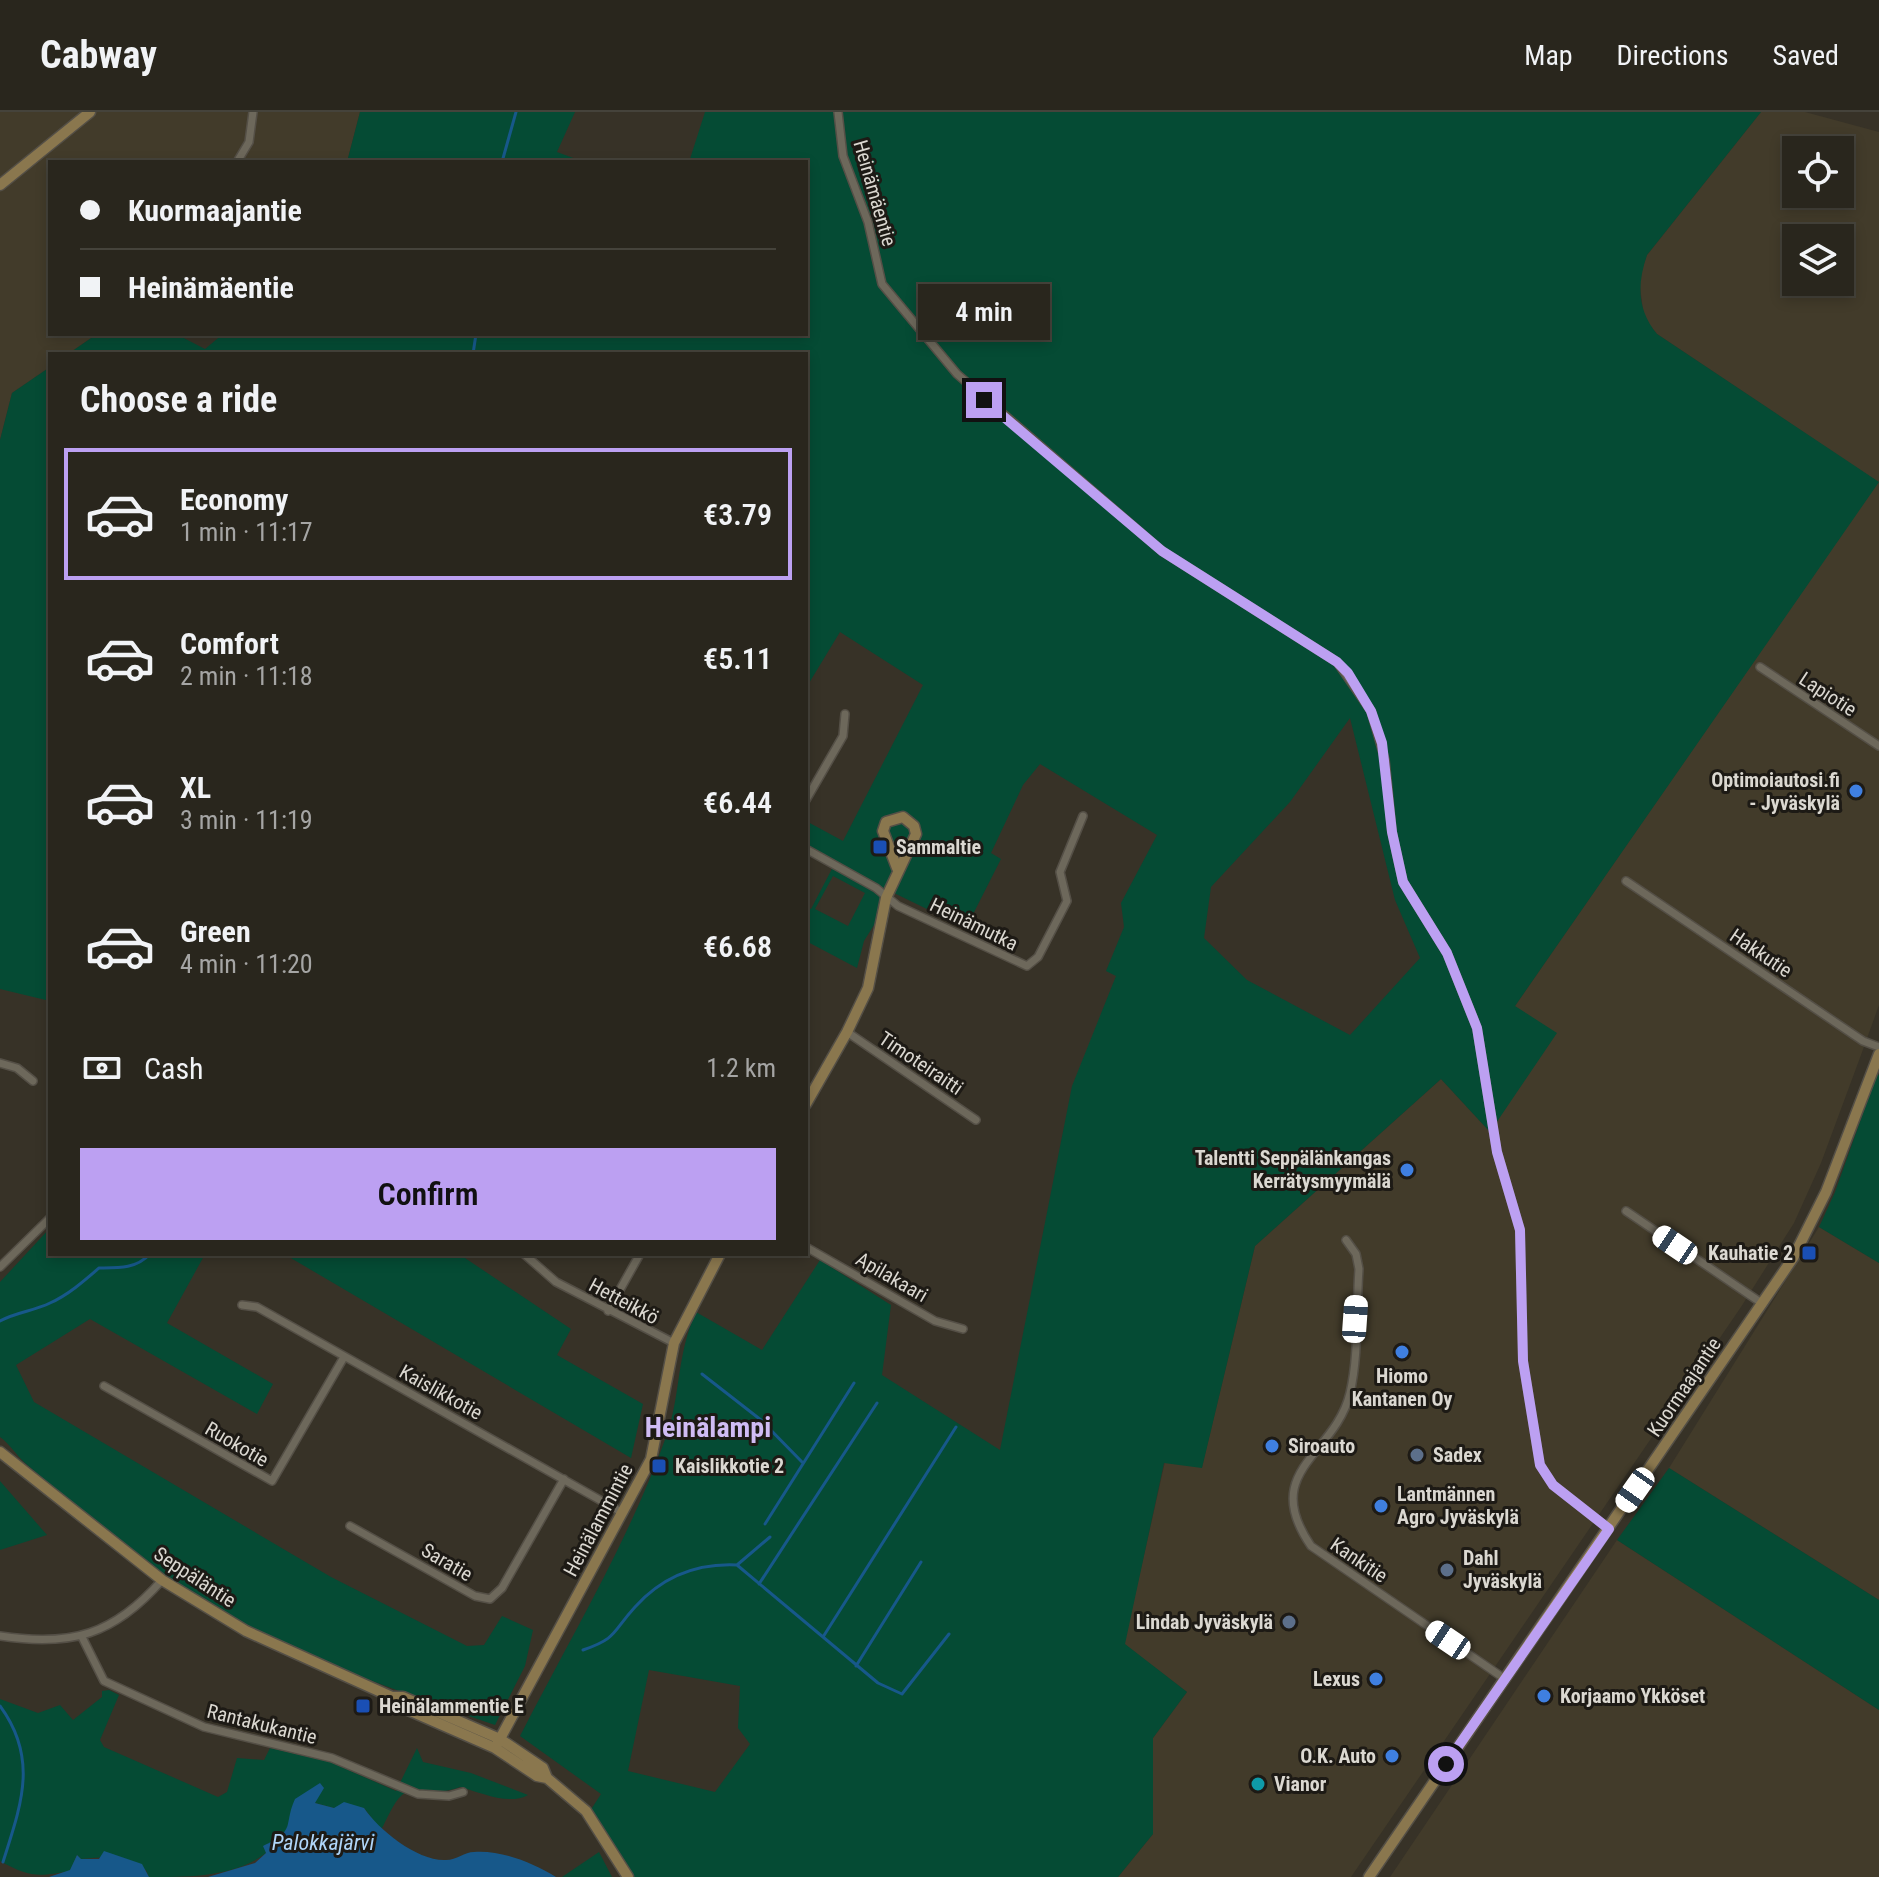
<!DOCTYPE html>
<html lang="en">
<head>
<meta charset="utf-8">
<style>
  :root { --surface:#29261d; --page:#35322a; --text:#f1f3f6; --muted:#a5a5a4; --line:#45433b; --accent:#bca0f2 }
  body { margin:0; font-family:"Roboto Condensed",sans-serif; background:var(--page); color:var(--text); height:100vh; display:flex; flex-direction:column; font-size:30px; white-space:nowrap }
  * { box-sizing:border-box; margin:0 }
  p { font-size:26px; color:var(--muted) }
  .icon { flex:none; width:44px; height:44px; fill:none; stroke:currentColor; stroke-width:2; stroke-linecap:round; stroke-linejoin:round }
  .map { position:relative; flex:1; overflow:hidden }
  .sheet { position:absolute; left:48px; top:240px; width:760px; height:904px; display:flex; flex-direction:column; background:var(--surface); border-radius:0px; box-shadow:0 4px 12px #0003,0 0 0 2px var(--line) }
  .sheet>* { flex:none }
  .hud { position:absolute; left:48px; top:48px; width:760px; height:176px; border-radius:0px; box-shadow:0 4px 12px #0003,0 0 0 2px var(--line); display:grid; align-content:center; height:176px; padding:0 32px; background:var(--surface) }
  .controls { position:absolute; left:1782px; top:24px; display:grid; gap:16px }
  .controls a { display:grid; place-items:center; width:72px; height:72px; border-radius:0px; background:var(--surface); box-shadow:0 4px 12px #0003,0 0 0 2px var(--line); font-size:40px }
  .end { position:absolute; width:36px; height:36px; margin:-18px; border:10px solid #bca0f2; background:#111; box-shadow:0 0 0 4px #111 }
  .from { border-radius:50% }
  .bubble { position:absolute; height:56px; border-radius:0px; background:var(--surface); box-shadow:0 4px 12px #0003,0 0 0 2px var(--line); font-size:26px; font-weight:600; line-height:56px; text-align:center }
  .car { position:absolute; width:24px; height:48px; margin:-24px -12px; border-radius:10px; box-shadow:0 0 6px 2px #0007; background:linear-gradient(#fff 24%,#345 0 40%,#fff 0 76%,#345 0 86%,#fff 0) }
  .hud b { display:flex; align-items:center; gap:28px; height:76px; font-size:30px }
  .hud b+b { border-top:2px solid var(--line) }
  .hud i { width:20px; height:20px; background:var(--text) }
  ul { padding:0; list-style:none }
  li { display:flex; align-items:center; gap:24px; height:132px; margin:0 16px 12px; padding:0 16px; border:4px solid transparent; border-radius:0px }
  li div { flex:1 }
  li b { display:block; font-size:30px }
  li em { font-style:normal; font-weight:600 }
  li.current { border-color:var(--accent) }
  li>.icon { width:72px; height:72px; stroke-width:1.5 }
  h2 { padding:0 32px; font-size:36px; line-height:96px }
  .pay { display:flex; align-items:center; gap:20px; height:88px; padding:0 32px; font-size:30px }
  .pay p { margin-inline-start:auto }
  .primary-button { display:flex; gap:16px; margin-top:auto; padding:16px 32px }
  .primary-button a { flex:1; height:92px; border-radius:0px; background:var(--accent); color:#111; font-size:32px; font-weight:600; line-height:92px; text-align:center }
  header { display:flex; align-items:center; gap:48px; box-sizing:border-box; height:112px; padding:0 40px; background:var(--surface); border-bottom:2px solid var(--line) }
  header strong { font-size:38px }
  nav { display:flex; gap:44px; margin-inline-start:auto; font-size:28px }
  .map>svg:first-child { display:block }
</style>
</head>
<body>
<header>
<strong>Cabway</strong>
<nav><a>Map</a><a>Directions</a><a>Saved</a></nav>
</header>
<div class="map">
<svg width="1879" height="1765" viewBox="0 0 1879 1765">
  <rect width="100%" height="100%" fill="#373227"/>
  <path fill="#423b2a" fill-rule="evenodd" d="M0,0H360L347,50H50V222H97L68,242H50V255L12,281L0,328Z
    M1761,0H1805L1879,20V893L1861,943L1821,1051L1794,1111L1741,1195L1351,1765H1118L1153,1722V1626L1187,1580L1124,1532L1165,1350L1202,1355L1255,1134L1441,967L1490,1020L1515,894L1878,370L1657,222L1644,206L1639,166L1647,143ZM1796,38H1840V82H1796ZM1796,126H1840V170H1796Z
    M1819,1115L1879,1151V1488L1669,1356Z
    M1617,1428L1879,1598V1765H1390Z"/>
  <path fill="#054b34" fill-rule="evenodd" d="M360,0H575L557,40L584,50H347Z
    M705,0H1761L1647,143C1637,172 1637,198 1657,222L1879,370L1515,894L1557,921L1490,1020L1441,967L1255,1134L1202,1356L1164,1351L1125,1532L1187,1580L1153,1626V1722L1118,1765H633L590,1699L601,1682L520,1624C570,1526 629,1429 666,1325C681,1284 676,1244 696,1200L762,1238L820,1148L891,1193L882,1263L1000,1338L1072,974L1116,864L1106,859L1124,815L1121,791L1157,723L1040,652L1023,673L991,741L1001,747L966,816L894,781L864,829L857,856L806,829V795L811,797L835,751L806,735V709L843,729L923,573L840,520L806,576V242H68L97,222H176L205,237L223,222H806V50H689ZM1350,606L1395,788L1420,846L1350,923L1247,868L1204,826L1211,775L1290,690ZM833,764L865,781L848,814L815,797ZM649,1558L740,1574L738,1616L750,1632L715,1680L628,1659Z
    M50,255V889L0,877V328L12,281Z
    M1877,962L1879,963V1151L1819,1115L1835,1080Z
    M50,1116V1142H223L204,1144L167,1211L273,1272L257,1302L90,1207L16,1253L34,1290L331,1465L467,1534L484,1533L502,1504L533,1518L525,1554L495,1613C395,1578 295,1544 203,1490C139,1453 82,1398 25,1351C16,1343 10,1332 0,1325V1170Z
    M284,1142H459L571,1217L557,1243L643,1292L631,1346Z
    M1669,1356L1879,1488V1598L1617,1428Z
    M0,1369L47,1423L0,1438Z
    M109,1578L119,1583L100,1628L104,1635L218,1685L227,1680L237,1646L264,1648L270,1636L330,1650L396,1679L417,1636L423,1650L471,1661L528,1683C508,1694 480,1680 460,1675C440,1684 411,1675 402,1683C393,1691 387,1707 381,1718L364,1696H334L315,1691L320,1671L292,1707L284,1724L264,1734L266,1741C235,1765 188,1765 149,1765L146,1758L118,1744L81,1747L77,1743L70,1759C37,1765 29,1765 0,1749V1587L38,1601L60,1593L73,1608L102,1585V1579Z
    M599,1740L612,1765H562Z"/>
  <path fill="#17588a" d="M320,1671L324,1676L315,1691L334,1696L344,1690L364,1696C379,1718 416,1748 444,1748C456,1749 464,1740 474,1740C502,1738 533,1751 556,1765H208L255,1751L266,1741L263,1734C297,1718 283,1714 295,1687Z
    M104,1739L142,1752L149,1765H49L70,1758L77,1743L81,1747H99Z"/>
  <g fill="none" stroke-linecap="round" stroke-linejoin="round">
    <path stroke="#17588a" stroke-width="3" d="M502,50L516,0
      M473,242L476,222
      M0,1209C16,1200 34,1199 50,1191C68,1183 84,1169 99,1156C118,1156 136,1157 150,1142
      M702,1262L761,1308L803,1351
      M765,1412L854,1271
      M737,1453L770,1425
      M759,1472L877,1291
      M823,1525L956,1315
      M583,1538C618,1526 612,1520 635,1495C663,1464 696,1451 737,1453L878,1571L902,1582L949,1522
      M856,1554L921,1450
      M0,1594C39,1647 21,1693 3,1750"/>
    <g stroke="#544f46" stroke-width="10">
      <path id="street" d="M838,0L843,44L868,110L882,172L957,262L1162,439L1337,550L1371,599L1385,648L1392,720L1403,770L1447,841L1477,916L1497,1040L1520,1118L1523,1249L1540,1353L1553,1373L1609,1417
        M237,50L249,30L253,0
        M1760,555L1879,634
        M806,688L843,624L845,602
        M806,737L876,776L898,794L1027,854L1038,845L1067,789L1060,760L1083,704
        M1626,769L1863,929L1879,935
        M847,920L976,1008
        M0,951L17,956L33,969
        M1626,1099L1763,1192
        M1346,1128L1356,1142L1359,1157C1356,1197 1359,1243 1350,1281C1335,1344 1259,1358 1311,1434L1505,1567
        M806,1135L935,1209L963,1217
        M524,1142L556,1170L674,1231
        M0,1155L50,1106
        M242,1193L257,1195L623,1401
        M608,1199L640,1142
        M104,1274L272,1369L344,1245
        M350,1414L475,1484L490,1487L502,1476L564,1367
        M0,1524C71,1535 114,1523 162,1468
        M82,1525L104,1569L204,1615L332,1646L418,1682L449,1684L463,1680"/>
    </g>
    <g stroke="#544f46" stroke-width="13">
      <path id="secondary" d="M0,73L90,0
        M806,992L847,920L868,876L886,786L916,722L914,714L903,705L886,710L883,719L897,756
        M0,1340L162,1468L246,1519L392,1585H403L500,1627L543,1656L547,1666L586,1699L628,1765
        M392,1585L399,1594L495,1636L537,1664L547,1666
        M495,1636L651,1347L674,1231L720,1142
        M1369,1765L1793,1146L1826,1080L1879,942"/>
    </g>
    <use href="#street" stroke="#6d685b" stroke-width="7"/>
    <use href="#secondary" stroke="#8a774e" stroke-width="10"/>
  </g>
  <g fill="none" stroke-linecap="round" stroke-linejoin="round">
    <path stroke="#bca0f2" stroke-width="10" d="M984,288L1162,439L1337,550L1348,561L1371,599L1382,631L1392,720L1403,770L1447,841L1477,916L1497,1040L1520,1118L1523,1249L1540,1353L1553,1373L1609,1417L1446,1652"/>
  </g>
  <g fill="#3f7fe0" stroke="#1d1a15" stroke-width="3">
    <circle cx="1856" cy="679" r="8"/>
    <circle cx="1407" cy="1058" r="8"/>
    <circle cx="1402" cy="1240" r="8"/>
    <circle cx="1272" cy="1334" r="8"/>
    <circle cx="1381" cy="1394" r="8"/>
    <circle cx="1376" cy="1567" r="8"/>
    <circle cx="1544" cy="1584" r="8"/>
    <circle cx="1392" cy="1644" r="8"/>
  </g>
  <g fill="#1a4fb4" stroke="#1d1a15" stroke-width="3">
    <rect x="872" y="727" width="16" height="16" rx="4"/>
    <rect x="1801" y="1133" width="16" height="16" rx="4"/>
    <rect x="651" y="1346" width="16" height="16" rx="4"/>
    <rect x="355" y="1586" width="16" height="16" rx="4"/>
  </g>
  <g fill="#5c6f8a" stroke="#1d1a15" stroke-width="3">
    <circle cx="1417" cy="1343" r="8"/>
    <circle cx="1447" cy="1458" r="8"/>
    <circle cx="1289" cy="1510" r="8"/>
  </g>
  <circle fill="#0f9aa8" stroke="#1d1a15" stroke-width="3" cx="1258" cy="1672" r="8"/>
  <g text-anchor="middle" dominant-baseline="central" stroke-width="6" stroke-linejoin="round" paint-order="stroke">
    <g font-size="20" fill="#dbd8d1" stroke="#1d1a15">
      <text transform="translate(875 81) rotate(74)">Heinämäentie</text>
      <text transform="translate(1828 582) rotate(33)">Lapiotie</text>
      <text transform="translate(974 812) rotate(26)">Heinämutka</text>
      <text transform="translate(1761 841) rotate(34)">Hakkutie</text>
      <text transform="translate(921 951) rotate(34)">Timoteiraitti</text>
      <text transform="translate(892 1165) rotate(30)">Apilakaari</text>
      <text transform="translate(624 1189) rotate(28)">Hetteikkö</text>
      <text transform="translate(1684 1275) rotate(-56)">Kuormaajantie</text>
      <text transform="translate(441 1280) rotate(29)">Kaislikkotie</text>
      <text transform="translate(237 1332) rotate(30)">Ruokotie</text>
      <text transform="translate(598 1408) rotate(-62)">Heinälammintie</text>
      <text transform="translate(1359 1448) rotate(34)">Kankitie</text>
      <text transform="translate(447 1450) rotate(30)">Saratie</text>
      <text transform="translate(195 1465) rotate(33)">Seppäläntie</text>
      <text transform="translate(262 1612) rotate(14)">Rantakukantie</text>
    </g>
    <g font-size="20" font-weight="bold" fill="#dbd8d1" stroke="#1d1a15" text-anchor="start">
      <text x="1840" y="668" text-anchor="end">Optimoiautosi.fi<tspan x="1840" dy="23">- Jyväskylä</tspan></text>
      <text x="896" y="735">Sammaltie</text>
      <text x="1391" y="1046" text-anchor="end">Talentti Seppälänkangas<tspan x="1391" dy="23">Kerrätysmyymälä</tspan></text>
      <text x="1793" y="1141" text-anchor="end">Kauhatie 2</text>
      <text x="1402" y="1264" text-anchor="middle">Hiomo<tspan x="1402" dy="23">Kantanen Oy</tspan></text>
      <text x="1288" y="1334">Siroauto</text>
      <text x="1433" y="1343">Sadex</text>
      <text x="675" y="1354">Kaislikkotie 2</text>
      <text x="1397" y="1382">Lantmännen<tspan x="1397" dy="23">Agro Jyväskylä</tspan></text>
      <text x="1463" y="1446">Dahl<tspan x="1463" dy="23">Jyväskylä</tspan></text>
      <text x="1273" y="1510" text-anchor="end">Lindab Jyväskylä</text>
      <text x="1360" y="1567" text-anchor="end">Lexus</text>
      <text x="1560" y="1584">Korjaamo Ykköset</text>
      <text x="379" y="1594">Heinälammentie E</text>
      <text x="1376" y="1644" text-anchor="end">O.K. Auto</text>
      <text x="1274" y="1672">Vianor</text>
    </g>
    <g font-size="22" font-style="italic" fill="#afd5f8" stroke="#1d1a15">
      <text x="323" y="1730">Palokkajärvi</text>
    </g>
    <g font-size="28" font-weight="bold" fill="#d0bcf4" stroke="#1d1a15">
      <text x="708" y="1315">Heinälampi</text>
    </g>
  </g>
</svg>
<div class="controls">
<a><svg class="icon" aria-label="locate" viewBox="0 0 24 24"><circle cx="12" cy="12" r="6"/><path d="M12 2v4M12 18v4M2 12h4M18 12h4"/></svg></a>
<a><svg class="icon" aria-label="layers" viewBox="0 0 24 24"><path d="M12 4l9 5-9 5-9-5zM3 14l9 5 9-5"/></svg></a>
</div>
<i class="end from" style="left:1446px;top:1652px"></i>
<i class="end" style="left:984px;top:288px"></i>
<div class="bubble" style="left:918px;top:172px;width:132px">4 min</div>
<i class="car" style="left:1675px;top:1133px;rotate:304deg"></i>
<i class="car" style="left:1355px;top:1207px;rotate:4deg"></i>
<i class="car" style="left:1635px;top:1378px;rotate:215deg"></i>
<i class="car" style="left:1448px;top:1528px;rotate:304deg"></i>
<div class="hud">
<b><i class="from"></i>Kuormaajantie</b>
<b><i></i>Heinämäentie</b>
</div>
<section class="sheet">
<h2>Choose a ride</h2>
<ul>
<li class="current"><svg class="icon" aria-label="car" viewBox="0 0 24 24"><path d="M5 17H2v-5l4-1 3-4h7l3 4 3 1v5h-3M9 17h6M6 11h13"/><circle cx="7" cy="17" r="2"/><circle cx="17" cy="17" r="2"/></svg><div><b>Economy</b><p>1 min · 11:17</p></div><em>€3.79</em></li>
<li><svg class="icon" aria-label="car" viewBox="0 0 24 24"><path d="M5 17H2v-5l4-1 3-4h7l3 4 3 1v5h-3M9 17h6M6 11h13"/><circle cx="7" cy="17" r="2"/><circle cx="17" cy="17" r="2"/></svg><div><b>Comfort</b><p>2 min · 11:18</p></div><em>€5.11</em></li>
<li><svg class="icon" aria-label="car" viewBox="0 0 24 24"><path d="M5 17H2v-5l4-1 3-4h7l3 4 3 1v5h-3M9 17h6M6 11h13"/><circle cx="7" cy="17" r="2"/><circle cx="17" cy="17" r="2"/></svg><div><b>XL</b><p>3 min · 11:19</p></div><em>€6.44</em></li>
<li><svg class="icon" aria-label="car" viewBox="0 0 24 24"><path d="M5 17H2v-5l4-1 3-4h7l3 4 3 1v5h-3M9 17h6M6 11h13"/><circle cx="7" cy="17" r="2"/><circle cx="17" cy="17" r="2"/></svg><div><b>Green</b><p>4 min · 11:20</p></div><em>€6.68</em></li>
</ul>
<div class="pay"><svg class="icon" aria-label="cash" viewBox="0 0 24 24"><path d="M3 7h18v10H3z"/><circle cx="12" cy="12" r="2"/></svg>Cash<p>1.2 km</p></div>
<div class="primary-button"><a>Confirm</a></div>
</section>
</div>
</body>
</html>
